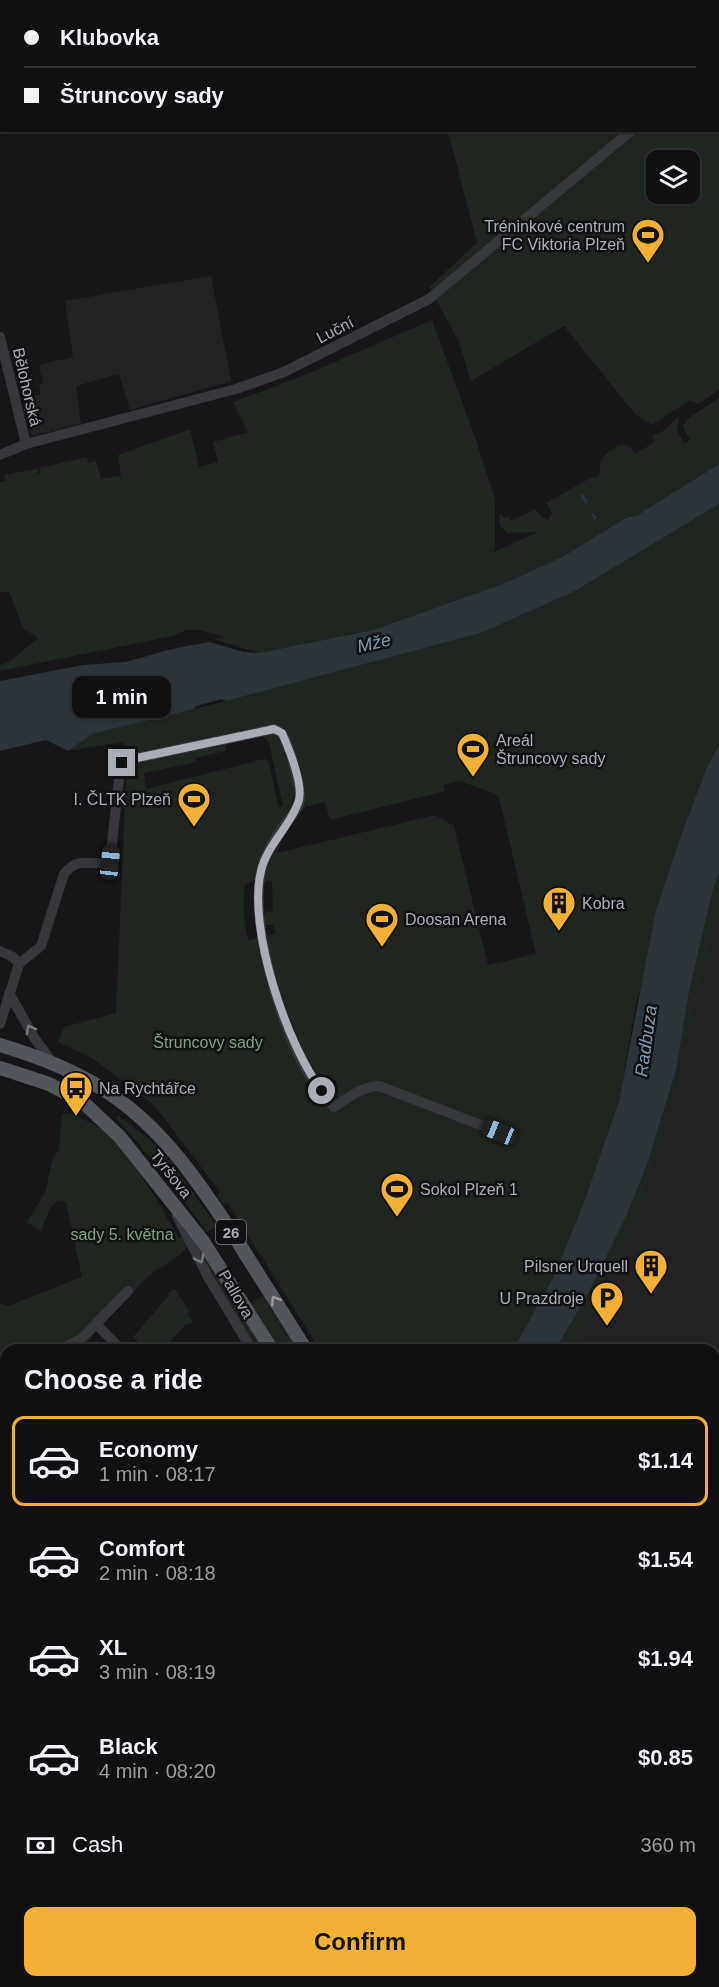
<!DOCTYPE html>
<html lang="en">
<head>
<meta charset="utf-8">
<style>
  :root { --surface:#101012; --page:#19191b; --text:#f1f3f6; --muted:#9c9d9f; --line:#303032; --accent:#f2b134 }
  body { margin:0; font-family:Arial,sans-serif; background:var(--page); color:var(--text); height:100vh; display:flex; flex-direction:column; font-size:22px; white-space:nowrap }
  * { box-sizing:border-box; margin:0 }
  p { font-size:20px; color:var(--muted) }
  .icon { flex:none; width:33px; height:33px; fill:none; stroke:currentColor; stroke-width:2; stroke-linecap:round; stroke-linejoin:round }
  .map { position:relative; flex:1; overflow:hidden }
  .details { position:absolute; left:0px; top:1344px; width:720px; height:644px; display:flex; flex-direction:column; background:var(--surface); border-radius:18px 18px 0 0; box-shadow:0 2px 4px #0004,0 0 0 2px var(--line) }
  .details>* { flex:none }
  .top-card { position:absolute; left:0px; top:0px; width:720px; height:132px; box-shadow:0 2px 4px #0004,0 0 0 2px var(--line); display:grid; align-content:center; height:132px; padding:0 24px; background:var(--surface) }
  .tools { position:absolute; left:646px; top:150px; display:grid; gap:12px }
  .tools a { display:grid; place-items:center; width:54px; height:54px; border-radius:12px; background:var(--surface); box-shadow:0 2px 4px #0004,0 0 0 2px var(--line); font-size:30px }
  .end { position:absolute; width:27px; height:27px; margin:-14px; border:8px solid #a8adb8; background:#111; box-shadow:0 0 0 3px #111 }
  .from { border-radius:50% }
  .bubble { position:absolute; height:42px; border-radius:12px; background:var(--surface); box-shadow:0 2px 4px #0004,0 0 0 2px var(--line); font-size:20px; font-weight:800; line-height:42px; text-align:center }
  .car { position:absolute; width:18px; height:36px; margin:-18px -9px; border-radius:8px; box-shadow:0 0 4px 2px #0007; background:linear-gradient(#222 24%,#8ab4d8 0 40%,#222 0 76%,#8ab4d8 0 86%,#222 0) }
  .top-card b { display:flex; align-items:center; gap:21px; height:57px; font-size:22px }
  .top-card b+b { border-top:2px solid var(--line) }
  .top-card i { width:15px; height:15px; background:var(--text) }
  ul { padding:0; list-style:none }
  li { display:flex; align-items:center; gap:18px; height:90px; margin:0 12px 9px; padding:0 12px; border:3px solid transparent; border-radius:12px }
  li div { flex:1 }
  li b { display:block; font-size:22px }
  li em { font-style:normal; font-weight:800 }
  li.selected { border-color:var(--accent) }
  li>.icon { width:54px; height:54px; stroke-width:1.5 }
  h2 { padding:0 24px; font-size:27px; line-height:72px }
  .pay { display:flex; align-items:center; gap:15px; height:66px; padding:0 24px; font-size:22px }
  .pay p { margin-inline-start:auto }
  .cta { display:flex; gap:12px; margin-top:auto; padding:12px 24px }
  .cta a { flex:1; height:69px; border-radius:12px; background:var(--accent); color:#111; font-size:24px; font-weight:800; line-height:69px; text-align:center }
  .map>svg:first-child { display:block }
</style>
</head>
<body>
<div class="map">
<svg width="719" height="1987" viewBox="0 0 719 1987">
  <rect width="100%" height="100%" fill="#161618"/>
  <path fill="#222225" d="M211,276L231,381L130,410L119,374L76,386L81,424L31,436L22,399L41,394L39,385L43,384L39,365L73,357L65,301Z
    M719,915V1497L714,1499V1350H571L608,1285L643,1200L668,1111Z
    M719,1569V1661L716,1665L719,1668V1904L714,1906V1571Z
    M0,1589L6,1599V1695L0,1685Z
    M719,1945V1987H562V1982H647L650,1987L657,1982H714V1948Z
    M269,1982H379V1987H269Z"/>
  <path fill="#1e261f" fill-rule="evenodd" d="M420,0H719V55L718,2Z
    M719,60V390L698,404L690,400L652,425L635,414L564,326L471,381L459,342L429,287L477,243L448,131L718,130ZM657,160H690V194H657Z
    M432,320L476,440L495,499V549L491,553L538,532L507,533L500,525L499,513L505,518L508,516L511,521L535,509L542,517L548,520L552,513L546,503L592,477L596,478L599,476C600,472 599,466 601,461C608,448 627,436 635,454L655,442L652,436L663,431L677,418H679L677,430L685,444L690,440L683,427L687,419L719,398V464L636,516L628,517L619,522L564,556L505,583L373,630L259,653L213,639L225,637C206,632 190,624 173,636L0,671V665L9,662L38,638L23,628L9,591L0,593V482L6,481L4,475L29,470L30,471L37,468L38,474L40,473L39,468L87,457L88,463L96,461L101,479L121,476L118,455L190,429L199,467L218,462L213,442L248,432L233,402L305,375Z
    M719,504V744L707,767L636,1004L619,1101L584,1202L554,1276L513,1350H320L227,1202L224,1205L217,1196L220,1192L217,1188L155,1106L92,1058L58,1042L64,1027L116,1013L127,755L123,742L68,751L92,734L226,701L481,633L575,591ZM263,736L269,743L283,806L278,807L269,762L264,759L146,789L144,773L196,762L195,758L226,751L225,745ZM460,781L493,793L499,798L536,954L488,965L454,826L435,815L277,853L285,833L305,807L325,802L330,820L445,791L443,785ZM254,880L272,881L273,911L265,912V925H273L276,934L248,940C244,924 242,902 245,885Z
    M719,873V915L668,1111L643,1200L609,1286L574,1350H555L586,1298L625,1219L648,1162L676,1070L689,992L713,889Z
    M71,1113C80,1118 91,1122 100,1128C126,1145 163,1210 179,1238L183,1235L189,1245L180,1255L148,1276L82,1347L76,1350H6V1385L0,1388V1303L8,1306L82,1277L66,1202L58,1200L50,1208L41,1231L27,1222L45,1193L53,1158L59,1150L62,1114Z
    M118,1115L150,1140L170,1161L217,1226L207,1232L158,1166L116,1118Z
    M199,1246L266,1350H257L216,1284Z
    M175,1289L190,1312L187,1314L193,1322L185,1325L163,1350H148L133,1337L169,1295L168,1293Z
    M263,1296L297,1350H278L249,1303Z"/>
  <path fill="#2c353c" d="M719,464V504L575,591L481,633L226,701L222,699L196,706L194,709L92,734L68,751L46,740L0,751V681L83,665L126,662L172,649L209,642L244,652L259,653L373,630L505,583L564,556L619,522L628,517L636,516Z
    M719,744V873L713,889L689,992L676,1070L648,1162L625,1219L586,1298L555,1350H513L554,1276L584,1202L619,1101L656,910L679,841L707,767Z"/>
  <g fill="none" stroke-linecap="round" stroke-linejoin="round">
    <path stroke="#2c353c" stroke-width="3" d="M582,495L586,502
      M593,515L595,518"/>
    <path stroke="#37383d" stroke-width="10" d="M718,69H719
      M0,337L26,444
      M0,455L26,444L236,389L284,372L429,299L632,130
      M0,951L13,957L19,964
      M19,964L41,946L64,874C79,855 90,867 110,862L120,769L122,763L132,759L274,729C277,730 280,732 282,734C289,742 301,789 300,800C298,810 289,819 283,827C274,840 264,856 261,872C250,925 281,1028 309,1074C316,1085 326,1096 334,1107C348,1098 362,1086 379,1086L499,1132
      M9,993L35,1039L53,1063
      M0,1024L19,964
      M177,1216L208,1277L252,1350
      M96,1324L122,1350
      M59,1350L81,1339L128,1291
      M0,1380L6,1376
      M0,1545L6,1547
      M0,1559H6
      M714,1689L719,1683
      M0,1751L6,1748
      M714,1769L719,1780
      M714,1853L719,1850
      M0,1857L6,1853
      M714,1889L719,1887
      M472,1982L491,1987
      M501,1987L513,1982"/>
    <path stroke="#53555c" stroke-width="14" d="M0,1045C39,1057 77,1071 112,1095C163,1130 197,1180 231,1231C256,1270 281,1310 306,1350
      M0,1068L49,1084L68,1094L86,1105L120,1137L202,1240L272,1350
      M714,1539L719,1537
      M714,1565L719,1563
      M714,1581L719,1578
      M458,1982V1987
      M498,1987V1982"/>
    <path stroke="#4a4c52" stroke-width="1.5" d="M0,1545L6,1547
      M0,1559H6
      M479,1982V1987"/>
  </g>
  <defs><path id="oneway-chevron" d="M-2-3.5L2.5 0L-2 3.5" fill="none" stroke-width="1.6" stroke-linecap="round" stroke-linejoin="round" transform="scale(1.5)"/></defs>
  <g stroke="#757881">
    <use href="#oneway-chevron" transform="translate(30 1029) rotate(-119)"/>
    <use href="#oneway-chevron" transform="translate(200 1259) rotate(64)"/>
  </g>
  <use stroke="#979ba6" href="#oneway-chevron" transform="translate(275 1300) rotate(-122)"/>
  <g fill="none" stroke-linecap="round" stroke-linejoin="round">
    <path stroke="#a8adb8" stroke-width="8" d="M122,763L132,759L274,729L282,733C289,749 305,787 298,803C289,828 267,845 261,871C247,928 287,1045 322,1091"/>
  </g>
  <defs>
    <g id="stadium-pin" transform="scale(1.725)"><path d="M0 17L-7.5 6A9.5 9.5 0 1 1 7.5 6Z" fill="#f2b134" stroke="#111113"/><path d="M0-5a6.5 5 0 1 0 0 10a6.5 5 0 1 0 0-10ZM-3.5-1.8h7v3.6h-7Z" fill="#111"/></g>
    <g id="building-pin" transform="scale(1.725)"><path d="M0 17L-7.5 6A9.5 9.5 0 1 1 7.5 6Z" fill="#f2b134" stroke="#111113"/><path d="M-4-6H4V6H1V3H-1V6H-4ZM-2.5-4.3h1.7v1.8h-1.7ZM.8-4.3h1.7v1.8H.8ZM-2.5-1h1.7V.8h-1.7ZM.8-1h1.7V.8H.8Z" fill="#111"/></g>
    <g id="bus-pin" transform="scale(1.725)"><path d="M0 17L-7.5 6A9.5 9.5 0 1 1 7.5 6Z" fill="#f2b134" stroke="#111113"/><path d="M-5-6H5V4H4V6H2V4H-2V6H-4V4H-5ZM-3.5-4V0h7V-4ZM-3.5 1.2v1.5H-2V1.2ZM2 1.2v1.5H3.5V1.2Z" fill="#111"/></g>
    <g id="parking-pin" transform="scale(1.725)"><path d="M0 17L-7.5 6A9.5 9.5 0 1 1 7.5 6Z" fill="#f2b134" stroke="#111113"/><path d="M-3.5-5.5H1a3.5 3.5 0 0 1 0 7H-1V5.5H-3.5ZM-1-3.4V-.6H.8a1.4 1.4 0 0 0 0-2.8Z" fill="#111"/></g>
  </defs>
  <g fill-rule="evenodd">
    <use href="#stadium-pin" x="648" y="235"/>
    <use href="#stadium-pin" x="473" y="749"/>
    <use href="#stadium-pin" x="194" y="799"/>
    <use href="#building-pin" x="559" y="903"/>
    <use href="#stadium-pin" x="382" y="919"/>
    <use href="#bus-pin" x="76" y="1088"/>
    <use href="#stadium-pin" x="397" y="1189"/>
    <use href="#building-pin" x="651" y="1266"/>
    <use href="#parking-pin" x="607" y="1298"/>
  </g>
  <g text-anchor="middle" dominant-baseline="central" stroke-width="5" stroke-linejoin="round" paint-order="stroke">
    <rect fill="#111113" stroke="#7b7e86" stroke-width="1.5" x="216" y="1220" width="30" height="24" rx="4.5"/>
    <g font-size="15" font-weight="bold" fill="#a8adb8">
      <text x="231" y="1232">26</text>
    </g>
    <g font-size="16" fill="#a8adb8" stroke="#111113" text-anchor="start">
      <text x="625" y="226" text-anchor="end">Tréninkové centrum<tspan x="625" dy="18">FC Viktoria Plzeň</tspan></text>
      <text x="496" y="740">Areál<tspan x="496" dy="18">Štruncovy sady</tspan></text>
      <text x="171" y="799" text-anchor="end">I. ČLTK Plzeň</text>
      <text x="582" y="903">Kobra</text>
      <text x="405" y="919">Doosan Arena</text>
      <text x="99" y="1088">Na Rychtářce</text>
      <text x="420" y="1189">Sokol Plzeň 1</text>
      <text x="628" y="1266" text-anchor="end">Pilsner Urquell</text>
      <text x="584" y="1298" text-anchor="end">U Prazdroje</text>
    </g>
    <g font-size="16" fill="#a8adb8" stroke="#111113">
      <text transform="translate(335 330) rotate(-27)">Luční</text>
      <text transform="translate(27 387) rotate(77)">Bělohorská</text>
      <text transform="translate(171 1174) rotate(52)">Tyršova</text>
      <text transform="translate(236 1294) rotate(60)">Pallova</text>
    </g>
    <g font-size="16" fill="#7fa381" stroke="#111113">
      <text x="208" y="1042">Štruncovy sady</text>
      <text x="122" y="1234">sady 5. května</text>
    </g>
    <g font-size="18" font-style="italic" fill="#7f9bb3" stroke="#111113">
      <text transform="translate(374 643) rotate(-13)">Mže</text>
      <text transform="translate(646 1041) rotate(-82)">Radbuza</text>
    </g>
  </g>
</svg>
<div class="tools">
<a><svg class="icon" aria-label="layers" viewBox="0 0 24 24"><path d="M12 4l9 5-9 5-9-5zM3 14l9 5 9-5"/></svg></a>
</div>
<i class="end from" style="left:322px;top:1091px"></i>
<i class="end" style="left:122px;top:763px"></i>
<div class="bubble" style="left:72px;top:676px;width:99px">1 min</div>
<i class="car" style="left:110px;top:862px;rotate:6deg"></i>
<i class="car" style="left:499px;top:1132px;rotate:292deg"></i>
<div class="top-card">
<b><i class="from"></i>Klubovka</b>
<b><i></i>Štruncovy sady</b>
</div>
<section class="details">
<h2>Choose a ride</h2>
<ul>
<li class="selected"><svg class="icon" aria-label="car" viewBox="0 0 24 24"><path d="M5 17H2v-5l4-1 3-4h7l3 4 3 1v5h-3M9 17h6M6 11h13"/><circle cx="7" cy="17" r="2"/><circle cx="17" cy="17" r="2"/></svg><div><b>Economy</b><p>1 min · 08:17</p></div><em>$1.14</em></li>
<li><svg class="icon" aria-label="car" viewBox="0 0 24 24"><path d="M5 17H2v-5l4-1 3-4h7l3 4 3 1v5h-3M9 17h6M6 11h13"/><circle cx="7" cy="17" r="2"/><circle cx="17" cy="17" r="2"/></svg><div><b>Comfort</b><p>2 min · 08:18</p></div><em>$1.54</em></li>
<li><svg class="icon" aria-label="car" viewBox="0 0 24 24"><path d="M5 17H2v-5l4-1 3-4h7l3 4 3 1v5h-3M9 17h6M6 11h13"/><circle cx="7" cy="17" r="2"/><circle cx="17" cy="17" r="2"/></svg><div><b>XL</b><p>3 min · 08:19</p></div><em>$1.94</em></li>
<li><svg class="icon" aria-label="car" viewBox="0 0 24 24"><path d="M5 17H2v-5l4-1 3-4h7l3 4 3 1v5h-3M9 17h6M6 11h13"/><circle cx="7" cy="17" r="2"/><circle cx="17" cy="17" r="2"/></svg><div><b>Black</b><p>4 min · 08:20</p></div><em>$0.85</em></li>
</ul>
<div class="pay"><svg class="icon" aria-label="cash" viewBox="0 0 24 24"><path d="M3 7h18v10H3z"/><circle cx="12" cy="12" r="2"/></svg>Cash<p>360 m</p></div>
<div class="cta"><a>Confirm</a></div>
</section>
</div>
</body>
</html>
